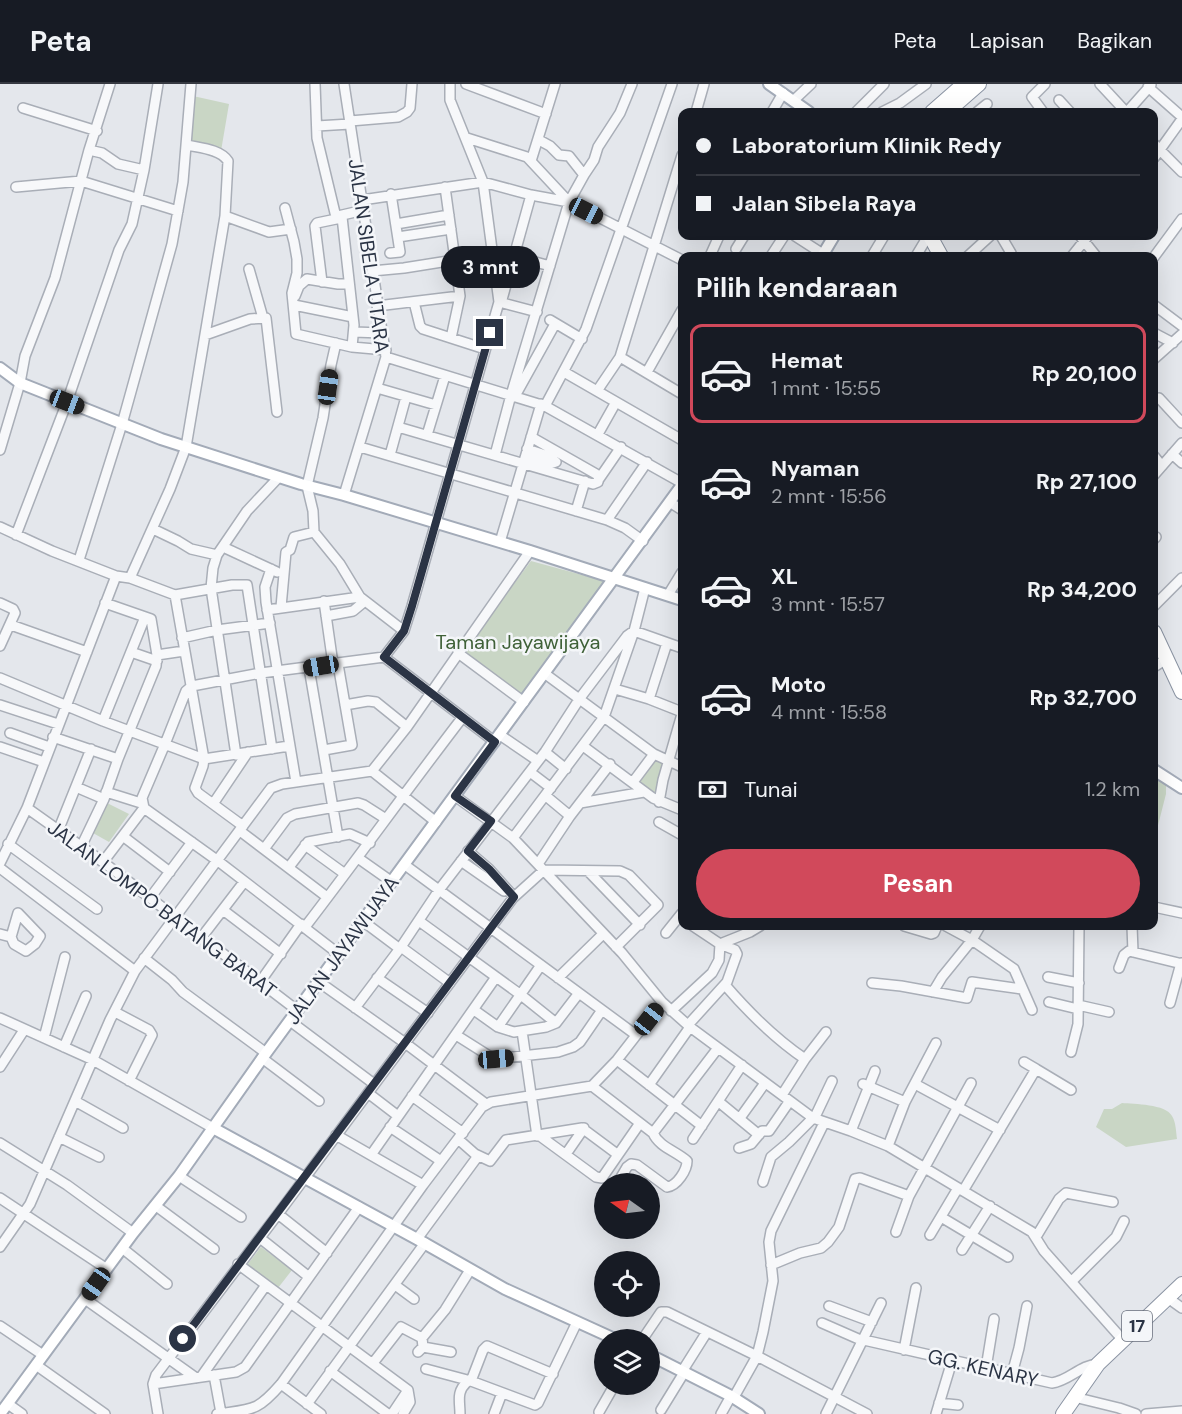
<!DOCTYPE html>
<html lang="id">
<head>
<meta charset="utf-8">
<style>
  :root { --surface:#171b24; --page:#242831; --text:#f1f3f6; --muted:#9ea1a6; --line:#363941; --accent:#d1495b }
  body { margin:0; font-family:"DM Sans",sans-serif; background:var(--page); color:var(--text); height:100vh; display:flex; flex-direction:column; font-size:22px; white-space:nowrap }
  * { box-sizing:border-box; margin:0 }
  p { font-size:20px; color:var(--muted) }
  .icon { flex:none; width:33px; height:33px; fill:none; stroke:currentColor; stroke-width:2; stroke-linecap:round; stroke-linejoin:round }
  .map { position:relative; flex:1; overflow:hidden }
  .drawer { position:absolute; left:678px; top:168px; width:480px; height:678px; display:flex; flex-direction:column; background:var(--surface); border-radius:12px; box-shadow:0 6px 24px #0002 }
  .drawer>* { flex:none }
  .top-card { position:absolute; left:678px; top:24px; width:480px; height:132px; border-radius:12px; box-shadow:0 6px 24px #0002; display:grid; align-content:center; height:132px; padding:0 18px; background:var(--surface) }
  .needle { width:39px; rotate:284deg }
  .fabs { position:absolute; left:594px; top:1089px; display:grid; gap:12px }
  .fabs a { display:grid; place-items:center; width:66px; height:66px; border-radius:50%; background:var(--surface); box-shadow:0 6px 24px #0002; font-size:30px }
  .end { position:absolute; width:27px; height:27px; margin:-14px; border:8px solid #2b3445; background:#fff; box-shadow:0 0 0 3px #fff }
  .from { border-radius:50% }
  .bubble { position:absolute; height:42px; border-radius:21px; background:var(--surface); box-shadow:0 6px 24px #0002; font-size:20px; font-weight:700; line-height:42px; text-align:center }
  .car { position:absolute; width:18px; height:36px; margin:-18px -9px; border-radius:8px; box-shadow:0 0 4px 2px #0007; background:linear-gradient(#222 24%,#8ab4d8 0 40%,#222 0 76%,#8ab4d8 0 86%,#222 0) }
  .top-card b { display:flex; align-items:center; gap:21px; height:57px; font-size:22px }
  .top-card b+b { border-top:2px solid var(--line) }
  .top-card i { width:15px; height:15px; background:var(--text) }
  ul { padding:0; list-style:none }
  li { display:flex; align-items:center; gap:18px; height:99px; margin:0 12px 9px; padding:0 6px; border:3px solid transparent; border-radius:12px }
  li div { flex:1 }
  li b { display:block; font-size:22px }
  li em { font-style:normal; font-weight:700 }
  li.selected { border-color:var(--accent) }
  li>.icon { width:54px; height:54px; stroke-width:1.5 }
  h2 { padding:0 18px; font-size:27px; line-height:72px }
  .pay { display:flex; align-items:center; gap:15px; height:66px; padding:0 18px; font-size:22px }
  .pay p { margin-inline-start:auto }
  .action { display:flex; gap:12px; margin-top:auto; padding:12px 18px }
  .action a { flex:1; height:69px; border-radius:36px; background:var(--accent); color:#fff; font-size:24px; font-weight:700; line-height:69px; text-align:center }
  header { display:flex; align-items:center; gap:36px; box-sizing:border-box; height:84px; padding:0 30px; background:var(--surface); border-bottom:2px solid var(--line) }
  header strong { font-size:28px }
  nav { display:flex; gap:33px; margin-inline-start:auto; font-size:21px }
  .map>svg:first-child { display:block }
</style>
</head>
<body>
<header>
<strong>Peta</strong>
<nav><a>Peta</a><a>Lapisan</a><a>Bagikan</a></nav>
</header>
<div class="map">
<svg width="1182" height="1330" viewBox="0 0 1182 1330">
  <rect width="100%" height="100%" fill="#e4e7ec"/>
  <path fill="#c9d6c5" d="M193,12L229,20L221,67L188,60Z
    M531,477L608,498L523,613L462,570Z
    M655,672L667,679L658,715L636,698Z
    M1154,693L1166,701V710L1154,757Z
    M107,719L129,730L109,758L93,749Z
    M1122,1019C1134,1020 1166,1020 1172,1032C1176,1038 1176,1048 1177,1055L1126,1063L1096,1043L1104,1025H1112Z
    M261,1163L292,1186L278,1204L247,1181Z"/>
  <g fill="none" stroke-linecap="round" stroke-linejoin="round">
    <g stroke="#a9aeb7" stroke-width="12">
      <path id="minor" d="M315,0L317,54L335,129L338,132L364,126
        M344,0L386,273L344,411
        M466,0L546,30
        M1100,0L1126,28
        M1148,3L1182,33
        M1059,16L1070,28
        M793,17L811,0
        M23,24L97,47
        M696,28L704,0
        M772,28L783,9
        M856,28L884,0
        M882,28L900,19L926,0
        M977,28L987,20
        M1043,28L1032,13L1045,0
        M1127,28L1151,1
        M350,37L398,33L407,28L410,24L412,0
        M317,42L350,40
        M467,54L527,73L569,118
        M1154,60L1182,88
        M89,66L102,69L118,80L144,86
        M1154,74L1182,35
        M531,77L555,0
        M584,91L594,76L598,63L620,29L632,0
        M16,103L81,97L178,127
        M445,103L460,212L451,254
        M362,116L483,98L531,111L569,118L682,176
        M285,124L294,158L297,175V189L292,209L296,250L352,263L386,266
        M225,132L269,148L291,145
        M342,133L354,241L352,263
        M396,140L449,131
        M795,152L823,170
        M1001,152L1011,169
        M1080,152L1096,172
        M398,153L451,145
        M736,165L744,152
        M492,166L550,182
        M390,169L400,168L391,110
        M710,172L719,152
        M771,172L784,152
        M872,172L884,152
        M916,172L928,152
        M968,172L990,152
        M1072,172L1088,152
        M1154,173L1182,135
        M249,185L263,234
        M372,187L404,184L492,170
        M322,198L315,142L317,139L341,134
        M295,212L299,202L307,195L338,200H348
        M414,218L420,242L423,245L485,265
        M499,218L537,228
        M501,219L531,111
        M294,221L353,233
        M1154,221L1182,242
        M377,222L460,212
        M550,236L582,255
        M354,248L382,249
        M1154,249L1173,259
        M205,251L250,235L266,234L277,328
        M336,259L331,281L323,334L307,402L313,427L314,448L340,480L360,513
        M386,273L545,322L682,399
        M620,273L682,310
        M1154,275L1182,250
        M564,288L682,356
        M647,288L682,226
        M377,304L436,321
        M597,307L620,273L682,71
        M515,312L555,240
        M1159,314L1182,339
        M545,322L586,245L672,0
        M398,343L593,400L598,398L599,392L596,390L531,353
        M598,350L616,318
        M427,351L445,292
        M360,363L607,436L625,444L643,457
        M0,366L20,299L25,272L55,194L89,66L110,0
        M1172,370L1182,379
        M390,371L406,313
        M495,371L511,311L569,118L584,91L569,72L559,71L550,62L539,56
        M1154,372L1162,382
        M525,374L550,380L556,378L548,372L527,365
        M1154,391L1182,359
        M599,395L621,363
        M671,419L682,426
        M576,427L585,397
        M607,436L647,378
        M0,443L52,467L116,492L130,494L175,511L204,675L203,682L195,704L198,709L243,742
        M153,445L178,457L191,465L217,471
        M16,451L67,318L119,166L132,140L144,86L158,0
        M1154,455L1156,453
        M500,458L541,320
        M223,463L277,488
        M79,476L122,340L172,160L183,98L191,0
        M271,485L265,503L266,518L296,698
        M130,494L170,405L186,363L225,132L228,77C220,65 200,64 187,61
        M175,511L232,501H247L272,665
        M668,511L682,488
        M324,517L333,580
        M0,519L13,525L15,529L0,562
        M1154,522L1182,494
        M281,523L286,468L290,466L294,453L314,448
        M267,526L360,513L404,547
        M326,532L353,527L365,517
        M11,541L87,568
        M182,554L217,546L270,539
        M131,568L157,577
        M458,569L524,618
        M157,571L184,567
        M384,573L404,547L412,522L499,218L483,98L450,16V0
        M384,573L495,658
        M1154,583L1165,576
        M309,584L338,753
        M544,589L654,670L682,683
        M0,594L103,637L204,675L289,662
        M192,602L261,589L384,573
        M615,605L649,615L682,628
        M649,615L667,559
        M0,621L58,640
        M345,621L368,617L376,618L407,643
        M103,637L145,533
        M10,649L49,663
        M500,651L538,677
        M53,653L118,675
        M583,662L653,714L682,726
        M0,663L44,678
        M324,666L352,661L338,580
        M545,668L566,685
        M236,671L211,504L213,484L217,471L247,427L279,393
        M372,687L407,643L530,467
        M372,687L436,738
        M530,688L551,704
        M633,698L654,670
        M76,703L104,715
        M106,708L141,719
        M455,712L513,754L622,869L662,918L690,943L813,1034L851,1047L888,1062L1032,1148L1044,1167L1122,1255
        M546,712L570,732
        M659,718L663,696L682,630
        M580,719L644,708
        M213,720L248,668
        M27,724L103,778L298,927
        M144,724L218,777L340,871
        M144,724L142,714L165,660L186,607L192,602
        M659,738L682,751
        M58,747L91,665
        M240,747L327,813
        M124,753L170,788
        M513,754L604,633L634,547L645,504
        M8,760L97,825
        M305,761L345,790
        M81,763L104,715L118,675L156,582L157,571L151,535L105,519
        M264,765L287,734L295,730L358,719L364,721L386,735
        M468,767L489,785L514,813
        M358,774L392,798
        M461,777L504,807
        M103,778L144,724
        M0,779L27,724L116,492
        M538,780L570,732L610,680
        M405,781L636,951
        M289,783L308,758L350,750L370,759
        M0,784L135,887
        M588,787L640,841
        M150,814L192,758
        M1154,823L1182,829
        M223,826L281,870
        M419,837L521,911L556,939
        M364,838L400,865
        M904,842L931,850L934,849L937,842
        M946,842L972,856L1014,885L1032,926
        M1132,842L1133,868
        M305,843C358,774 409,703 462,634
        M666,849L682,829
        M0,850L11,853L18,829L40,852L35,860L26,867L14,860L11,853
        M201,854L244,798
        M401,863L450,899
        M144,874L172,896L183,908L266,969
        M1119,884L1124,871L1129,867L1182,880
        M1048,893L1079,899
        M377,894L428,929
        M558,894L603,850
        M260,898L301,840
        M319,898L405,959L486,1020
        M872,899L901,902L967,914L972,898L1022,905
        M725,901C750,930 774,954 805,975L782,1011
        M933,908L942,893L972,856L980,842
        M1049,918L1078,925
        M1170,919L1181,879
        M1078,921L1109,928
        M355,924L401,863L439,806L545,668L580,614L627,552L634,547L682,564
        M474,926L498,943L514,948L546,943L556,939L579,909
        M671,927L712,889L719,876L720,860L750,848L760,842
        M115,928L149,946L152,951L129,997
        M0,934L93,976L213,1044
        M290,937L374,1000
        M688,941L727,898L737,870L735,866L720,860L693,842
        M498,943L541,881
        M522,947L537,1052
        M456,951L494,975L558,968L573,963L580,958L602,926
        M44,954L65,873
        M64,963L86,912
        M1071,968L1078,940L1079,842
        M262,974L319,1017
        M805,975L826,948
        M617,976L702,1042
        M1024,978L1036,985
        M0,983L24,946
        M863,1000L905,1018
        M915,1000L1000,1046
        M649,1001L690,943
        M592,1002L653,1049L718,964
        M368,1009L398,1032
        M412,1012L463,1049
        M75,1017L123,1044
        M719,1018L759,1051
        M740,1034L765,999
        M814,1035L832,997
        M390,1043L441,1077
        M851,1047L875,987
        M336,1051L423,1101
        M540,1052L596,1093L602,1094L640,1039
        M59,1053L99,1073
        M458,1055L475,1070L490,1077L506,1056L582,1044L617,1070
        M693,1055L742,981
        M0,1059L67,1101L133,1149
        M888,1062L905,1018L936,959
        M739,1064L751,1060L762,1047H769L789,1018
        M566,1070L584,1044
        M371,1071L496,893
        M179,1092L241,1133
        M763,1098L771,1073L789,1058L813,1034
        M617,1100L627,1083L631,1080L637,1081L667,1103C677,1102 687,1086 687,1077C676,1067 659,1063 653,1049
        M963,1107L1036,985L1071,1006
        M0,1114L107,1185
        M156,1122L214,1165
        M278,1130L327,1169
        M941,1133L1008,1173
        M896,1148L909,1112L971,999
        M930,1151L958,1104
        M1036,1153L1059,1115L1066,1109L1113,1118
        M260,1154L309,1193
        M417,1155L478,1072
        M0,1163L30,1120L110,936L135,887L268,708L271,704L282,700L372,687
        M122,1164L167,1200
        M962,1166L990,1122
        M238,1180L408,1306L410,1318L403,1330
        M771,1181L800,1169L821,1164L828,1158L839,1143L855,1095L860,1094L909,1112
        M1072,1197L1116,1153L1124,1137
        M395,1201L414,1215
        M1168,1214L1182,1224
        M85,1215L196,1294
        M829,1222L872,1238
        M822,1239L863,1257
        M0,1242L43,1271
        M642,1256L661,1228H667L757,1272L867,1330
        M864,1256L1052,1299C1069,1297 1080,1281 1098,1280
        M423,1263L451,1268
        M904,1266L916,1204
        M418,1268L423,1263L422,1254L445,1226L470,1186
        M373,1279L401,1243L422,1254
        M36,1281L105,1330
        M986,1284L994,1235
        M426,1285L471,1297L535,1321L538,1319L577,1238
        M683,1286L705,1251
        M330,1287L388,1330
        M1012,1290L1019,1264L1027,1222
        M214,1291L221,1329
        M201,1293L266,1201
        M153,1300L236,1288L245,1283L359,1123
        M281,1300L321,1330
        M734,1313L757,1272L763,1248L773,1197L769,1158L771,1147L824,1039
        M1074,1313L1119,1324L1136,1330
        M939,1319L958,1321
        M8,1320L22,1330
        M307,1320L425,1159
        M661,1326L685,1287
        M599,1328L615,1300
        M158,1330L153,1300L156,1291L278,1130L513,814L544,786L620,787L629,791L658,821L616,863
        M217,1330C252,1325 257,1328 281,1300L423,1101L482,1023L491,1018L592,1002L617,976L662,918
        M392,1330L408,1306
        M460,1330C460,1317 456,1308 467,1298L471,1297L483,1266L487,1262L553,1290
        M494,1330L502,1309
        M721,1330L731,1312
        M826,1330L881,1219
        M936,1330L952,1277
        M1146,1330L1182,1327"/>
    </g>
    <g stroke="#a3abb8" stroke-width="14">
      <path id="major" d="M769,0L809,28
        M822,172L834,152
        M0,284L20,299L161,355L301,400L344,411L530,467L682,516
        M1154,686L1182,704
        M213,1044L417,1155L505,1205L617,1256
        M650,1271L731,1312L759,1330
        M0,1330L133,1149L179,1092L266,969L682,401"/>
    </g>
    <g stroke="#8b94a3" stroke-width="16">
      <path id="highway" d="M932,28L964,0
        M947,28L979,0
        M930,152L941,172
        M1154,548L1182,608
        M1063,1330L1098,1280L1182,1200"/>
    </g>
    <use href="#minor" stroke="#f7f8fa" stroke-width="9"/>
    <use href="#major" stroke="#fff" stroke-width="10"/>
    <use href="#highway" stroke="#fff" stroke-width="14"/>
  </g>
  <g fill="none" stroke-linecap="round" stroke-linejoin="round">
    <path stroke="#2b3445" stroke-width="8" d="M183,1255L514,813L489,785L468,767L491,737L455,712L495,658L384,573L404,547L412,522L490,249"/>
  </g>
  <g text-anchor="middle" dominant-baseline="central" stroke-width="5" stroke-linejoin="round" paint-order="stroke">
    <rect fill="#f4f6f9" stroke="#676e7b" stroke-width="1.5" x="1122" y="1227" width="30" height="30" rx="4.5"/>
    <g font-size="18" font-weight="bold" fill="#2b3445">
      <text x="1137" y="1242">17</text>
    </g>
    <g font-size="20" fill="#2b3445" stroke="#f4f6f9">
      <text transform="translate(369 172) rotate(82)">JALAN SIBELA UTARA</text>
      <text transform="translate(162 825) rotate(37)">JALAN LOMPO BATANG BARAT</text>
      <text transform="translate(342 866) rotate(-54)">JALAN JAYAWIJAYA</text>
      <text transform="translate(983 1284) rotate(13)">GG. KENARY</text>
    </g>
    <g font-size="20" fill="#3f6138" stroke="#f4f6f9">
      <text x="518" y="558">Taman Jayawijaya</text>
    </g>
  </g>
</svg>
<div class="fabs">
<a><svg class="needle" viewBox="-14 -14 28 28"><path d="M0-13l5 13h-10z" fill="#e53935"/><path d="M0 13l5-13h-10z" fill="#9ea1a6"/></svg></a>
<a><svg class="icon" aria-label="locate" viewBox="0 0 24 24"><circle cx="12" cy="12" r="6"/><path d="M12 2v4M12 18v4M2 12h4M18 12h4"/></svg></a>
<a><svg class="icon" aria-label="layers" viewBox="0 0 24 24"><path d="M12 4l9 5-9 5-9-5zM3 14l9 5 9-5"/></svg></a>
</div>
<i class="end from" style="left:183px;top:1255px"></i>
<i class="end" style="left:490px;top:249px"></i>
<div class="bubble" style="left:441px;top:162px;width:99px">3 mnt</div>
<i class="car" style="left:586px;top:127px;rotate:117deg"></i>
<i class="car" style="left:328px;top:303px;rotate:8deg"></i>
<i class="car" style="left:67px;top:318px;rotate:111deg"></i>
<i class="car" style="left:321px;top:582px;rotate:261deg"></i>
<i class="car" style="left:649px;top:935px;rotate:38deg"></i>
<i class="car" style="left:496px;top:975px;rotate:85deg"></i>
<i class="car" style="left:96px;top:1200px;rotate:215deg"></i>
<div class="top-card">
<b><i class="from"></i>Laboratorium Klinik Redy</b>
<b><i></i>Jalan Sibela Raya</b>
</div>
<section class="drawer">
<h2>Pilih kendaraan</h2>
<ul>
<li class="selected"><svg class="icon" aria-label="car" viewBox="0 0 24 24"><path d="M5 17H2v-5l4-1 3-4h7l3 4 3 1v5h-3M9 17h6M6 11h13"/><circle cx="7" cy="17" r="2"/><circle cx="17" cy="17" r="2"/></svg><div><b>Hemat</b><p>1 mnt · 15:55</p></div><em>Rp 20,100</em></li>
<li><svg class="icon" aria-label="car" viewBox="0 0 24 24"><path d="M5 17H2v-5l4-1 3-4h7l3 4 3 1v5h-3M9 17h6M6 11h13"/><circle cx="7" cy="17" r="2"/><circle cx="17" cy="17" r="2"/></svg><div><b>Nyaman</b><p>2 mnt · 15:56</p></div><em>Rp 27,100</em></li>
<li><svg class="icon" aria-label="car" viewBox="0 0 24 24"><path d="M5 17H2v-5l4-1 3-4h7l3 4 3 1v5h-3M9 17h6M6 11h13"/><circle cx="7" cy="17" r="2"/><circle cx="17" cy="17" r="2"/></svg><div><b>XL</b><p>3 mnt · 15:57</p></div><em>Rp 34,200</em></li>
<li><svg class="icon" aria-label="car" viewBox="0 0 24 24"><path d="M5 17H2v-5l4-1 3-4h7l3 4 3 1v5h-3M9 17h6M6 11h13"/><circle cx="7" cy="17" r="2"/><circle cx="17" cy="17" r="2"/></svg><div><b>Moto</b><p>4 mnt · 15:58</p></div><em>Rp 32,700</em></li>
</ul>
<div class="pay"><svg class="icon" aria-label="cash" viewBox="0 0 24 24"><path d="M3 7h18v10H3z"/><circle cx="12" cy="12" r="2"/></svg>Tunai<p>1.2 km</p></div>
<div class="action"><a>Pesan</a></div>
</section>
</div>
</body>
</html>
